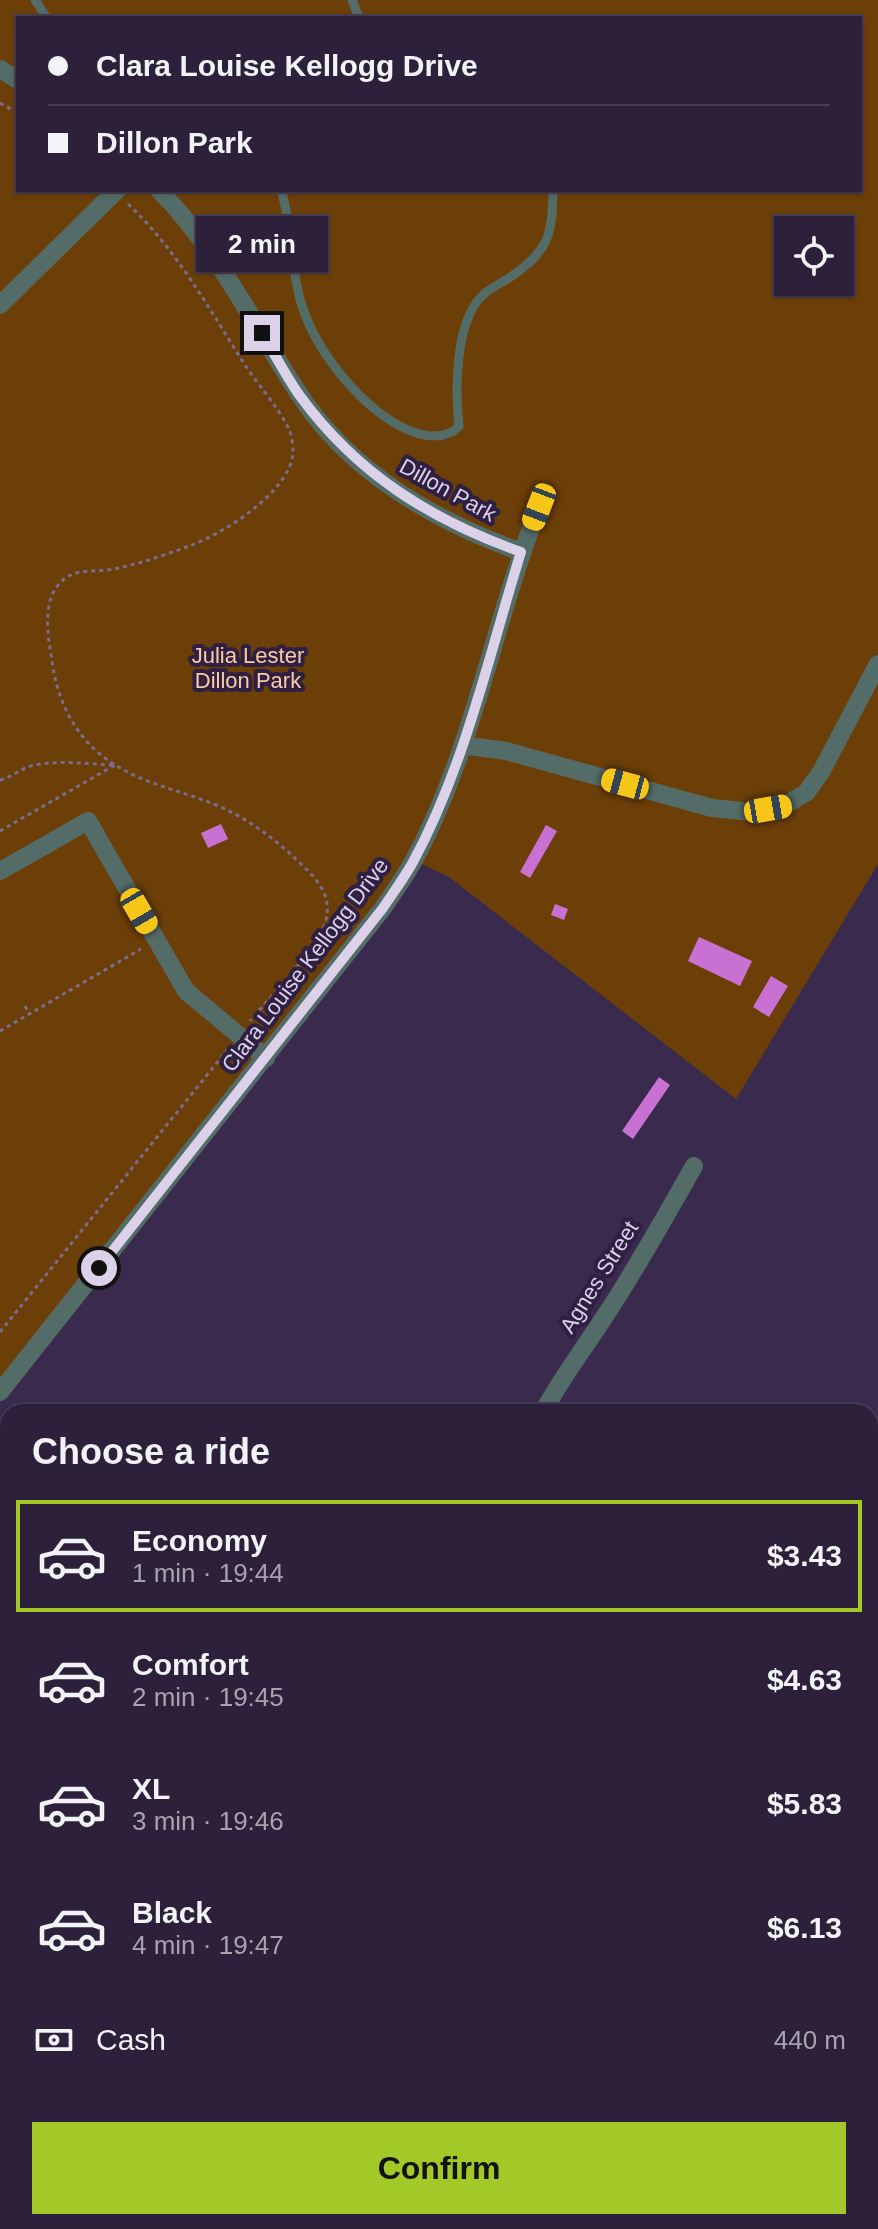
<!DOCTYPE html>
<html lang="en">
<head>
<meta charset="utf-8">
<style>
  :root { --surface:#2c203a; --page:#382d45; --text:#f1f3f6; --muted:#a6a3af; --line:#483e54; --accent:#a2c928 }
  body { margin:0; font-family:Helvetica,sans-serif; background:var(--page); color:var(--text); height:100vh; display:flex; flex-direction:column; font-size:30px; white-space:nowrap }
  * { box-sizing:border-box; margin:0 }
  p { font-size:26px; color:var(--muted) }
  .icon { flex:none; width:44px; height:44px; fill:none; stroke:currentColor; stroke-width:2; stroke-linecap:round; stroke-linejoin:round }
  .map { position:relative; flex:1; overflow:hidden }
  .details { position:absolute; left:0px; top:1404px; width:878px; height:826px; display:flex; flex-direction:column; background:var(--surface); border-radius:24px 24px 0 0; box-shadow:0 2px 6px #0004,0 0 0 2px var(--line) }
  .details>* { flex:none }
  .guide { position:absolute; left:16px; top:16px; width:846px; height:176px; border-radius:0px; box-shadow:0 2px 6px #0004,0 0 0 2px var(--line); display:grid; align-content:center; height:176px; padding:0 32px; background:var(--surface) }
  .controls { position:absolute; left:774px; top:216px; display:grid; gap:16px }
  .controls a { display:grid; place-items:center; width:80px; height:80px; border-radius:0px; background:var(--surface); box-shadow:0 2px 6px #0004,0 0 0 2px var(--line); font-size:40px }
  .end { position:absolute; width:36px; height:36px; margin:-18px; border:10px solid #dbd2e9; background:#111; box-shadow:0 0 0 4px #111 }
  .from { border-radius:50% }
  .bubble { position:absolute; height:56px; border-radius:0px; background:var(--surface); box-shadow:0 2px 6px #0004,0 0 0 2px var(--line); font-size:26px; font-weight:600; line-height:56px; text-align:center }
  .car { position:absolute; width:24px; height:48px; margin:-24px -12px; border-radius:10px; box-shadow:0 0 6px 2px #0007; background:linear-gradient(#f5c518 24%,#345 0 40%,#f5c518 0 76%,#345 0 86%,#f5c518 0) }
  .guide b { display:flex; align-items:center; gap:28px; height:76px; font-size:30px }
  .guide b+b { border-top:2px solid var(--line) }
  .guide i { width:20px; height:20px; background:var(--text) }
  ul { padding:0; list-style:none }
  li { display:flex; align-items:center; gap:24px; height:112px; margin:0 16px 12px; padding:0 16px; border:4px solid transparent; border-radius:0px }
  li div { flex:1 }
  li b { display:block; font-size:30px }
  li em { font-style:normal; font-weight:600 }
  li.selected { border-color:var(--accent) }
  li>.icon { width:72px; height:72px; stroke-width:1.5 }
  h2 { padding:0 32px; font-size:36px; line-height:96px }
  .pay { display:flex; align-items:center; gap:20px; height:88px; padding:0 32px; font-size:30px }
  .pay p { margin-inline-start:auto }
  .button { display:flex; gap:16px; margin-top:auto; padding:16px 32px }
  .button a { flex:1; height:92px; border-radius:0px; background:var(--accent); color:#111; font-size:32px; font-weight:600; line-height:92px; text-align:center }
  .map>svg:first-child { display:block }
</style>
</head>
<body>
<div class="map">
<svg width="878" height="2229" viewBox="0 0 878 2229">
  <rect width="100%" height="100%" fill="#3a2a4e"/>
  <path fill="#6c3f08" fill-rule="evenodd" d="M0,0H878V864L736,1099L449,877L409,858L374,911L0,1379ZM18,18H860V190H18ZM788,230H840V282H788Z"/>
  <path fill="#c871d3" d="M221,824L228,839L208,848L201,833Z
    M546,825L557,831L530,878L520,872Z
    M555,904L568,909L564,920L551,915Z
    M699,937L752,961L740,986L688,961Z
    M771,976L788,986L769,1017L753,1007Z
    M659,1077L670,1085L633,1139L622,1131Z
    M5,1667L8,1669V1697L0,1695Z
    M3,1932L8,1936V1975L0,1968V1936Z
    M877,2176L878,2229H864L865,2222H870V2203Z
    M141,2222H181L187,2229H144L139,2224Z
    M445,2222H509L510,2229H445Z
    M631,2222H674L678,2224L675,2229H627Z"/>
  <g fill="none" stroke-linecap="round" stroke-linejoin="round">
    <path stroke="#7b6d8c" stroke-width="3" stroke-dasharray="4 4" stroke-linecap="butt" d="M0,103L18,113
      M128,204C177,250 209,309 245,365C259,386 278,407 289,429C292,436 293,446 293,453C290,492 223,534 189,546C165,555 139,564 114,569C97,573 76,567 62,581C41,600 48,636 52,661C57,698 72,731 101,755C138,784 175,788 216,805C249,819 275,839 300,863C317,879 332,895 326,920C321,945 268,999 250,1021
      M0,780C13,777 22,767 35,765C60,760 87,764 112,765
      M0,831L115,765
      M25,1006L29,1014
      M0,1031L141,949
      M0,1332L228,1049"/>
    <path stroke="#546c68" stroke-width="9" d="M35,0L47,18
      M352,0L359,18
      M281,190C293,227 290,269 302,306C317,353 363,410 408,430C424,437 447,440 459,426C455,391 455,320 483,295C490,288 501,283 509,278C549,251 552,236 553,190"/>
    <path stroke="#546c68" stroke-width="18" d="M0,69L18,80
      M159,190C217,249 253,323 297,391C349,472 433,520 521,552
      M0,305L117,190
      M462,745L506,751L712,808L752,812L783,806L806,793L821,772L878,664
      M0,871L88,821L186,991L266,1058
      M0,1392L383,908C393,893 404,878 413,862C473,752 493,623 539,507
      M543,1412C561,1379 583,1350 603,1319C636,1270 665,1217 694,1166
      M0,1732L8,1734
      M870,1759L878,1744
      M870,1835L878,1843
      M0,1894L8,1889
      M0,2228L1,2229
      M100,2229L105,2222
      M572,2229L578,2222
      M724,2229L726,2222"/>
  </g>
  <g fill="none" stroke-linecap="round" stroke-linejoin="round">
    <path stroke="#dbd2e9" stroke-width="10" d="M99,1268L383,908C393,893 404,878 413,862C465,766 489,655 521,552C431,520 357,474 300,396C286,376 274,353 262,333"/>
  </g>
  <g text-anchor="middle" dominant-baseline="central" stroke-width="8" stroke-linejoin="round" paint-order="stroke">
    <g font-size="22" fill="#dbd2e9" stroke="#2f2043">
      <text transform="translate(448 490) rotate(29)">Dillon Park</text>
      <text transform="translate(305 965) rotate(-53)">Clara Louise Kellogg Drive</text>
      <text transform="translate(599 1277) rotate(-58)">Agnes Street</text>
    </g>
    <g font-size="22" fill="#fbcba1" stroke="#2f2043">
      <text x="248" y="655">Julia Lester<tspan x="248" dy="25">Dillon Park</tspan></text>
    </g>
  </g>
</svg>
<div class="controls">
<a><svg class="icon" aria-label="locate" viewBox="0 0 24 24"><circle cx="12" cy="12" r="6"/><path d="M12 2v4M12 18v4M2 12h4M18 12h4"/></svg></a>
</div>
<i class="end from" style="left:99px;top:1268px"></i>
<i class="end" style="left:262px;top:333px"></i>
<div class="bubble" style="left:196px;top:216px;width:132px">2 min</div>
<i class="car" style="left:539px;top:507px;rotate:201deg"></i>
<i class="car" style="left:625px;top:784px;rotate:285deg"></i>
<i class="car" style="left:768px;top:809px;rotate:80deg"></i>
<i class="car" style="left:139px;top:911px;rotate:150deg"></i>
<div class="guide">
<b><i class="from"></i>Clara Louise Kellogg Drive</b>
<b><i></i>Dillon Park</b>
</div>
<section class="details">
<h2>Choose a ride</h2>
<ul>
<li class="selected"><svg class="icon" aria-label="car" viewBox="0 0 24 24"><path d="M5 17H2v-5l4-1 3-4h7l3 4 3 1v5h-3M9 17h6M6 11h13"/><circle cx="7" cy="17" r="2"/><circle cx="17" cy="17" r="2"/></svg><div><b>Economy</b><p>1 min · 19:44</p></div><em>$3.43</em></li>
<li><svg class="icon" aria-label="car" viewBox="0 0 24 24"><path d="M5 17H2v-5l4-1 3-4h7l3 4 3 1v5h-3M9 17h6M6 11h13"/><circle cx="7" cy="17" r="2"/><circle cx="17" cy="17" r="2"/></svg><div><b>Comfort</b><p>2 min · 19:45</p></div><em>$4.63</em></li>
<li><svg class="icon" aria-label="car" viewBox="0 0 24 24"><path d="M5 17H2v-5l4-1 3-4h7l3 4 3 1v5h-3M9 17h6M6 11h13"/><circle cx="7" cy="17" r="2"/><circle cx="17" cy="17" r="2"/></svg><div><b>XL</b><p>3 min · 19:46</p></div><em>$5.83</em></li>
<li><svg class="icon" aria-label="car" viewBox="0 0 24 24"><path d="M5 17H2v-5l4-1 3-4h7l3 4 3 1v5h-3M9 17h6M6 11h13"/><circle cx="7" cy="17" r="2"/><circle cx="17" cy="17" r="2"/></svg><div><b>Black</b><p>4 min · 19:47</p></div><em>$6.13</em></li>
</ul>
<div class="pay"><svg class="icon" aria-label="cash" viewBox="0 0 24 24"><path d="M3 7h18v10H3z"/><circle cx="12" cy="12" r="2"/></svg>Cash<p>440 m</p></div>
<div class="button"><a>Confirm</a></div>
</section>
</div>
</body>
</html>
